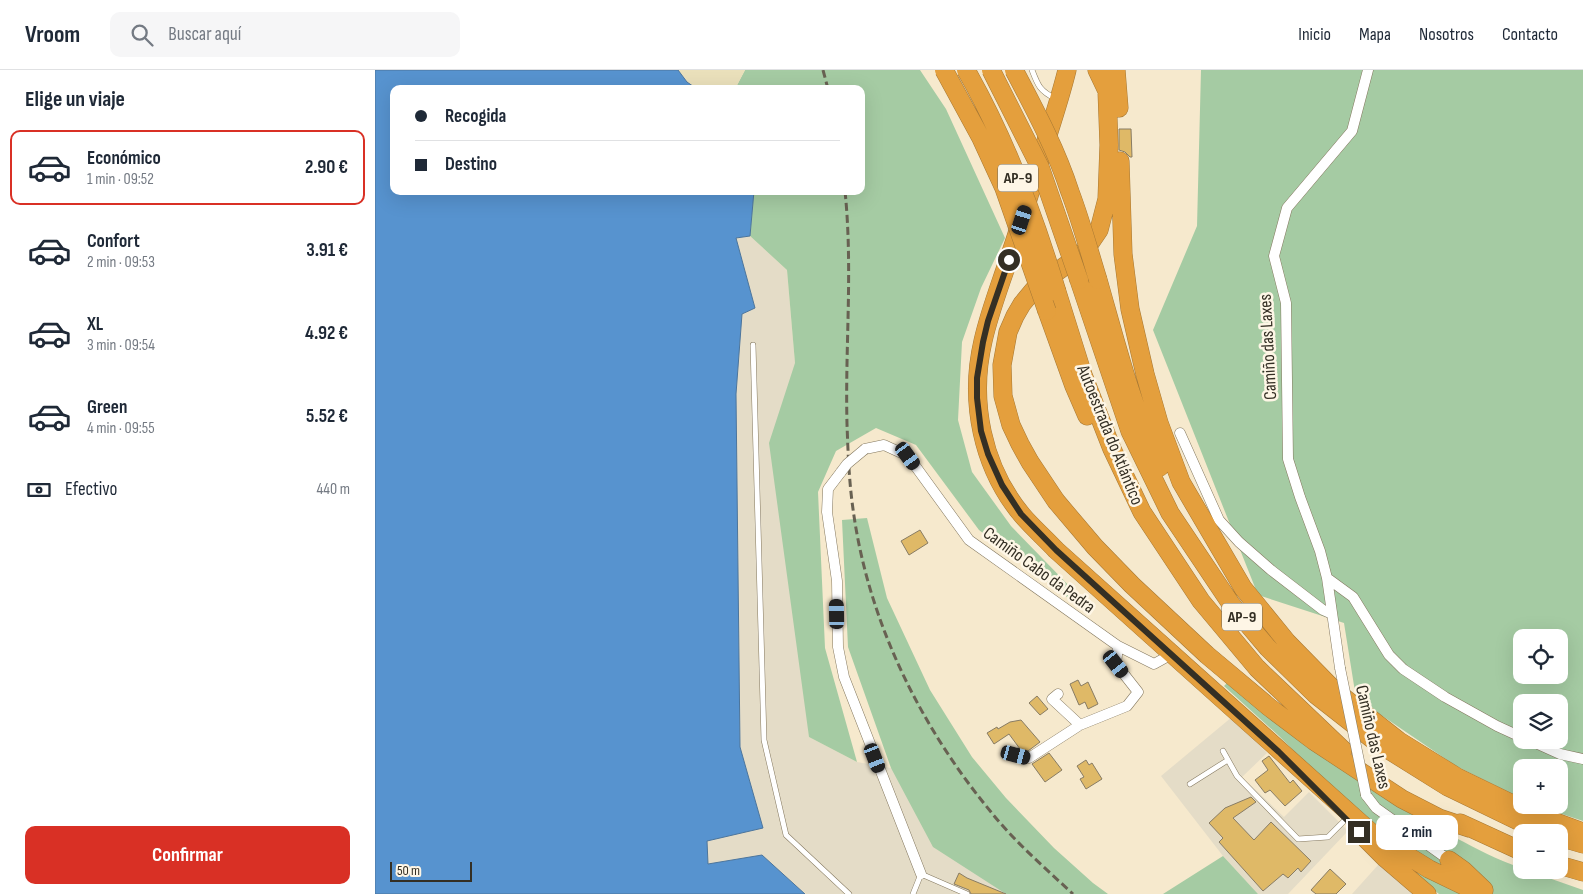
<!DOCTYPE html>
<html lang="es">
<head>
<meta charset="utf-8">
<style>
  :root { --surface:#fff; --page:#f6f6f7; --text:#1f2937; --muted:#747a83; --line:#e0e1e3; --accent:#d93025 }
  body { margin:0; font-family:"Sofia Sans Condensed",sans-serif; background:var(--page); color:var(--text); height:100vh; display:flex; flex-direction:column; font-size:19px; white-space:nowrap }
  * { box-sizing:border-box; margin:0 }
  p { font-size:16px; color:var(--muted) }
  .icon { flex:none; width:28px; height:28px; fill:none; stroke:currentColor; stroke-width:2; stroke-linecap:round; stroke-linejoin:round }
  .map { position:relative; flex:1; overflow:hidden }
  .sheet { display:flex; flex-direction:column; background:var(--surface); width:375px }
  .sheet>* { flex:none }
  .banner { position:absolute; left:15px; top:15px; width:475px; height:110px; border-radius:10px; box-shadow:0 5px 20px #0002; display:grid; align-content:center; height:110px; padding:0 25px; background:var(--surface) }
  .fabs { position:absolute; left:1138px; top:559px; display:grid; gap:10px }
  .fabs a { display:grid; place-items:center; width:55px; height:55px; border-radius:10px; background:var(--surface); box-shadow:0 5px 20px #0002; font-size:25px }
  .scale { position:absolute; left:15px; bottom:12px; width:82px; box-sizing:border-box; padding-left:5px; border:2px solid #342f24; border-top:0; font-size:14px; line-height:18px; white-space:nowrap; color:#342f24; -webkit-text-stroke:4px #fef6e6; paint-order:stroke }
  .end { position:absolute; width:22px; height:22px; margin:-11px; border:6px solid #342f24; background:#fff; box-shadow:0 0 0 2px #fff }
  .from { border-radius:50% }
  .bubble { position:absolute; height:35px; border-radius:10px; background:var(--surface); box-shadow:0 5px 20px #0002; font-size:16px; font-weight:700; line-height:35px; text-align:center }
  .car { position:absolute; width:15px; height:30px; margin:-15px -8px; border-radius:6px; box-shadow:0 0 4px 1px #0007; background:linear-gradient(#222 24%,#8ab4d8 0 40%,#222 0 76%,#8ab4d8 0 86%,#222 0) }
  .banner b { display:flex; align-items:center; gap:18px; height:48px; font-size:19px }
  .banner b+b { border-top:1px solid var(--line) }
  .banner i { width:12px; height:12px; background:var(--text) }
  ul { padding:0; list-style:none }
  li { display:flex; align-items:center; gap:15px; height:75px; margin:0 10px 8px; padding:0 15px; border:2px solid transparent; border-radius:10px }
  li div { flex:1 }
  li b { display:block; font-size:19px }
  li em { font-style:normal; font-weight:700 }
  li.active { border-color:var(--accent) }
  li>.icon { width:45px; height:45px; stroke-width:1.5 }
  h2 { padding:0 25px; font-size:22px; line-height:60px }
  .pay { display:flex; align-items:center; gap:12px; height:55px; padding:0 25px; font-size:19px }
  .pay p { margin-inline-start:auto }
  .primary-button { display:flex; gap:10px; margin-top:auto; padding:10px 25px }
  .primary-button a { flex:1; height:58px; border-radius:10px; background:var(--accent); color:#fff; font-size:20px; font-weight:700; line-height:58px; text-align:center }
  header { display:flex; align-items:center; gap:30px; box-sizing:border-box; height:70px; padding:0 25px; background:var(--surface); border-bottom:1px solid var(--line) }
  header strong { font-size:24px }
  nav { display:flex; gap:28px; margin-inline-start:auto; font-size:18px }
  .search { width:350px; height:45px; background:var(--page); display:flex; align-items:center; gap:12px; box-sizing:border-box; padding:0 18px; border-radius:10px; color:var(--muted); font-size:19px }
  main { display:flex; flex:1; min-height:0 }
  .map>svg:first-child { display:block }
</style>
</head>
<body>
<header>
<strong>Vroom</strong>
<div class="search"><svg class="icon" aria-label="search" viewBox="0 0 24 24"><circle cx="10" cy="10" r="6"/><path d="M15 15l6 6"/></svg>Buscar aquí</div>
<nav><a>Inicio</a><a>Mapa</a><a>Nosotros</a><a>Contacto</a></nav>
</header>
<main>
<section class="sheet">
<h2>Elige un viaje</h2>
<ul>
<li class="active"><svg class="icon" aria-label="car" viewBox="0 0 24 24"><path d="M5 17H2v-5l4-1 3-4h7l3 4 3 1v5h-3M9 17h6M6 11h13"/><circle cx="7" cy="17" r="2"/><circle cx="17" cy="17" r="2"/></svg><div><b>Económico</b><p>1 min · 09:52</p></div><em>2.90 €</em></li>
<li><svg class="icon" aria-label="car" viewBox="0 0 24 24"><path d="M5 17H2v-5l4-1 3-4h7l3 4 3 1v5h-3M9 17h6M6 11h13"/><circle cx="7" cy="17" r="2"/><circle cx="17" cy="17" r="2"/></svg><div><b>Confort</b><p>2 min · 09:53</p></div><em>3.91 €</em></li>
<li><svg class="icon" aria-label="car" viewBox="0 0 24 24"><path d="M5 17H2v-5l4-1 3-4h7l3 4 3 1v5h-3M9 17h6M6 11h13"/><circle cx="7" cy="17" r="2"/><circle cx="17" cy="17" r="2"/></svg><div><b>XL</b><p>3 min · 09:54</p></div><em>4.92 €</em></li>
<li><svg class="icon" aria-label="car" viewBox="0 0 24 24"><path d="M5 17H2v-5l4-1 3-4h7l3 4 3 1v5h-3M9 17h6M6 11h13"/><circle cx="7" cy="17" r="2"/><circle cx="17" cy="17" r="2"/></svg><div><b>Green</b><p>4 min · 09:55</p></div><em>5.52 €</em></li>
</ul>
<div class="pay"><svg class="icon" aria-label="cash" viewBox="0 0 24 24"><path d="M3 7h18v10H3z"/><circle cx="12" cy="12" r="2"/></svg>Efectivo<p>440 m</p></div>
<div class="primary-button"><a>Confirmar</a></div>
</section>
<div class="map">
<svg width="1208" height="824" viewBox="0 0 1208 824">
  <rect width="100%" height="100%" fill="#f6e9cd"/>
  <path fill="#e4dcc7" d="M375,166L412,200L420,293L434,667L482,692L516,698L632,824H431L387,785L333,794L331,771L388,758L365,677L361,324L367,244L380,238L361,168Z
    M857,647L892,683L867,707L909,747L934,722L973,761L913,824H883L848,786L786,706Z
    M1004,794L1043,824H977Z"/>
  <path fill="#a5cba3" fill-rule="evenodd" d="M370,0H545L571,39L630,168L606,218L587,272L583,350L597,402L636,456L704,526L701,534L604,460L541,375L501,358L461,381L443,422L450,578L482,692L434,667L394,373L420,293L412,200L375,166L379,121H486V19H360Z
    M826,0H1208V751L1160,735H1184V698H1146V728L1081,696L981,628L969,553L883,525L778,260L822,156ZM1146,568H1184V605H1146ZM1146,632H1184V670H1146Z
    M492,448L512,528L555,620L597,687L631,728L679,778L718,813L733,824H631L558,777L516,698L473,577L467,450Z
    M852,613C924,671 997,726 1081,768C1102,779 1123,790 1146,798V800H1151L1208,820V824H1064L1011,781L949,711L904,666L849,616Z
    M848,786L883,824H788Z"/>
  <path fill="#eae0bb" d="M303,0H370L360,19H322L313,12Z"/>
  <path fill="#5793cf" stroke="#4c759c" d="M0,0H303L312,12L322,19H19V121H379L375,166L361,168L380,238L367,244L361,324L365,677L388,758L332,771L333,794L387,785L430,824H0Z"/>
  <path fill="#dfb967" stroke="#887c64" d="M744,59H756L757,87H755L750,82L744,80Z
    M545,460L553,473L534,485L526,471Z
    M703,610L706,616L713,612L723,634L713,639L710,632L704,635L695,614Z
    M662,626L673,639L665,645L654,633Z
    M646,650L665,672L653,681L645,679L634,664L619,674L612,663L622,657L623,659L635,652Z
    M674,683L687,700L670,712L657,694Z
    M894,686L915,713L918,710L927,721L910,736L895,720L890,723L880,710L893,700L887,691Z
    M711,690L714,695L717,693L727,709L711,719L705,709L709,707L702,696Z
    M876,727L881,732L858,748L879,770L896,752L936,791L926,802L923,798L913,808L908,804L888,821L844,772L848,768L834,753L850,738Z
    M955,799L971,814L961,824H941L936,820Z
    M584,803L592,808L631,824H596L594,820L579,814Z"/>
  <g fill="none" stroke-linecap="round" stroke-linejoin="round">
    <g stroke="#84785f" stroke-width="6">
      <path id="lane" d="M657,0C663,16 665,21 681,29
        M378,275L389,670L411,765L474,824
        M848,681L862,706L923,769L953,767L971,749
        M815,714L853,690
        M538,824L546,804L592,824"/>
    </g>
    <g stroke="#84785f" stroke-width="11">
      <path id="street" d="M805,363L844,450L864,472L896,500L948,540L957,544
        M490,379L509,375L533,386L594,470L743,576L779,594L797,584
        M466,402L453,419L452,442L462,511L463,577L469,607L546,804
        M952,508L978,527L1014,585L1028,599L1070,627L1122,656L1146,667
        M965,598L952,508L945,481L925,427L913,389L911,233L899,186L912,138L977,61L993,0
        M683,624L677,629L705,655
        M1154,670L1185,684L1208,689
        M641,685L654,688L705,655L752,636L763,622L741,594L743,576
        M991,725L1001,738L1074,790"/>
    </g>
    <g stroke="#a67834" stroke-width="19">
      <path id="highway" d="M692,0C685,29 675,58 666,87C655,122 645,157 633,191C624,218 614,244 608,271C594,331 607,397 647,445C657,457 670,468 681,480L999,765L1054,799L1106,824
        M722,0L732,21L734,75L732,129L724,160L709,182L661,217L647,234L640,246L633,262L627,295L628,326L636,355L645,374L655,392L681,431L720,477L757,515L832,585L894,637L939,671L1027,729L1064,748L1094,758
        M741,0L744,38
        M745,91L748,184L755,239L770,304L784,353L806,412L868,518L912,572L958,619L1024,671L1082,707L1156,743L1208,762
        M704,210L755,361L795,443L856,534L876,558L893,578L941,625L1001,672L1073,717L1160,759L1171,762
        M723,210C741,273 757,338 785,397
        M682,222L708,305L737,379L767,442L826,531L882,598L968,680
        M672,241L699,316L712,346
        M1085,753L1146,781
        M1184,767L1208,774
        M991,769L1010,788L1052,824
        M1074,790L1088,800L1109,820
        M1184,795L1208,802"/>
    </g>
    <use href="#lane" stroke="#fff" stroke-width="5"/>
    <use href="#street" stroke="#fff" stroke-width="10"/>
    <use href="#highway" stroke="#e49f3d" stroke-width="18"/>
    <path stroke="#686152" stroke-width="3" stroke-dasharray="8 4" stroke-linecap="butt" d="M448,0L453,19
      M470,121C478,199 470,276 472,354C473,382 474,411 478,439C493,551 545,656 616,742C640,772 670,798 698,824"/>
    <g stroke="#84785f" stroke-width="11" stroke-linecap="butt">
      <path id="street-bridge" d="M466,402L472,394L490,379
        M965,598L991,725"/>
    </g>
    <g stroke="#a67834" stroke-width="19" stroke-linecap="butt">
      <path id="highway-bridge" d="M569,0L606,68L629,118L672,241
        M591,0C631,70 659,145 682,222
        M616,0L665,97L704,210
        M639,0C660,40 681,79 695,122C706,151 714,181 723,210"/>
    </g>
    <use href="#street-bridge" stroke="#fff" stroke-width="10"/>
    <use href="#highway-bridge" stroke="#e49f3d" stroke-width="18"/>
  </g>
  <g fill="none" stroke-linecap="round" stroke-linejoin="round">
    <path stroke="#342f24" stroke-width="6" d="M634,190L613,251L608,272L602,308V328L606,361L613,384L627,415L646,444L681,480L904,682L984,762"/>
  </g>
  <g text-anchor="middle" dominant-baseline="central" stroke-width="5" stroke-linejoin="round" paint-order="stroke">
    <g fill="#fef6e6" stroke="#716b5e" stroke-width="1">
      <rect x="623" y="94.5" width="40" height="27" rx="4"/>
      <rect x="847" y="533.5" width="40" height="27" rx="4"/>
    </g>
    <g font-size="16" font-weight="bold" fill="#342f24">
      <text x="643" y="108">AP-9</text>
      <text x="867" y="547">AP-9</text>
    </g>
    <g font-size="18" fill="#342f24" stroke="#fef6e6">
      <text transform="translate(893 277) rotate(-93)">Camiño das Laxes</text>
      <text transform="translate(735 365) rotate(68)">Autoestrada do Atlántico</text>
      <text transform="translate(664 500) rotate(36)">Camiño Cabo da Pedra</text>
      <text transform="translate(998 667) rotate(77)">Camiño das Laxes</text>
    </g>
  </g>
</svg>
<div class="fabs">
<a><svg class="icon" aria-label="locate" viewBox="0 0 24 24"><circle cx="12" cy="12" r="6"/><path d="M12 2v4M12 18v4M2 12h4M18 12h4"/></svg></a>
<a><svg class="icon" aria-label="layers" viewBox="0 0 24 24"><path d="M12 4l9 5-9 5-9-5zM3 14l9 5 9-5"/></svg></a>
<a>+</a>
<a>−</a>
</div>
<div class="scale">50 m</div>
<i class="end from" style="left:634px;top:190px"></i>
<i class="end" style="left:984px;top:762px"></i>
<div class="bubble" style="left:1001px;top:745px;width:82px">2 min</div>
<i class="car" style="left:647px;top:150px;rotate:18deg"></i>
<i class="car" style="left:533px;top:386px;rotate:144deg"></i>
<i class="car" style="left:462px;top:544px;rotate:359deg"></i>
<i class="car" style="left:741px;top:594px;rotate:142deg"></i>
<i class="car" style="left:641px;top:685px;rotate:105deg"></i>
<i class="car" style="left:500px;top:688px;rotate:159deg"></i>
<div class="banner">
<b><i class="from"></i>Recogida</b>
<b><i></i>Destino</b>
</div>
</div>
</main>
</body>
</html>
